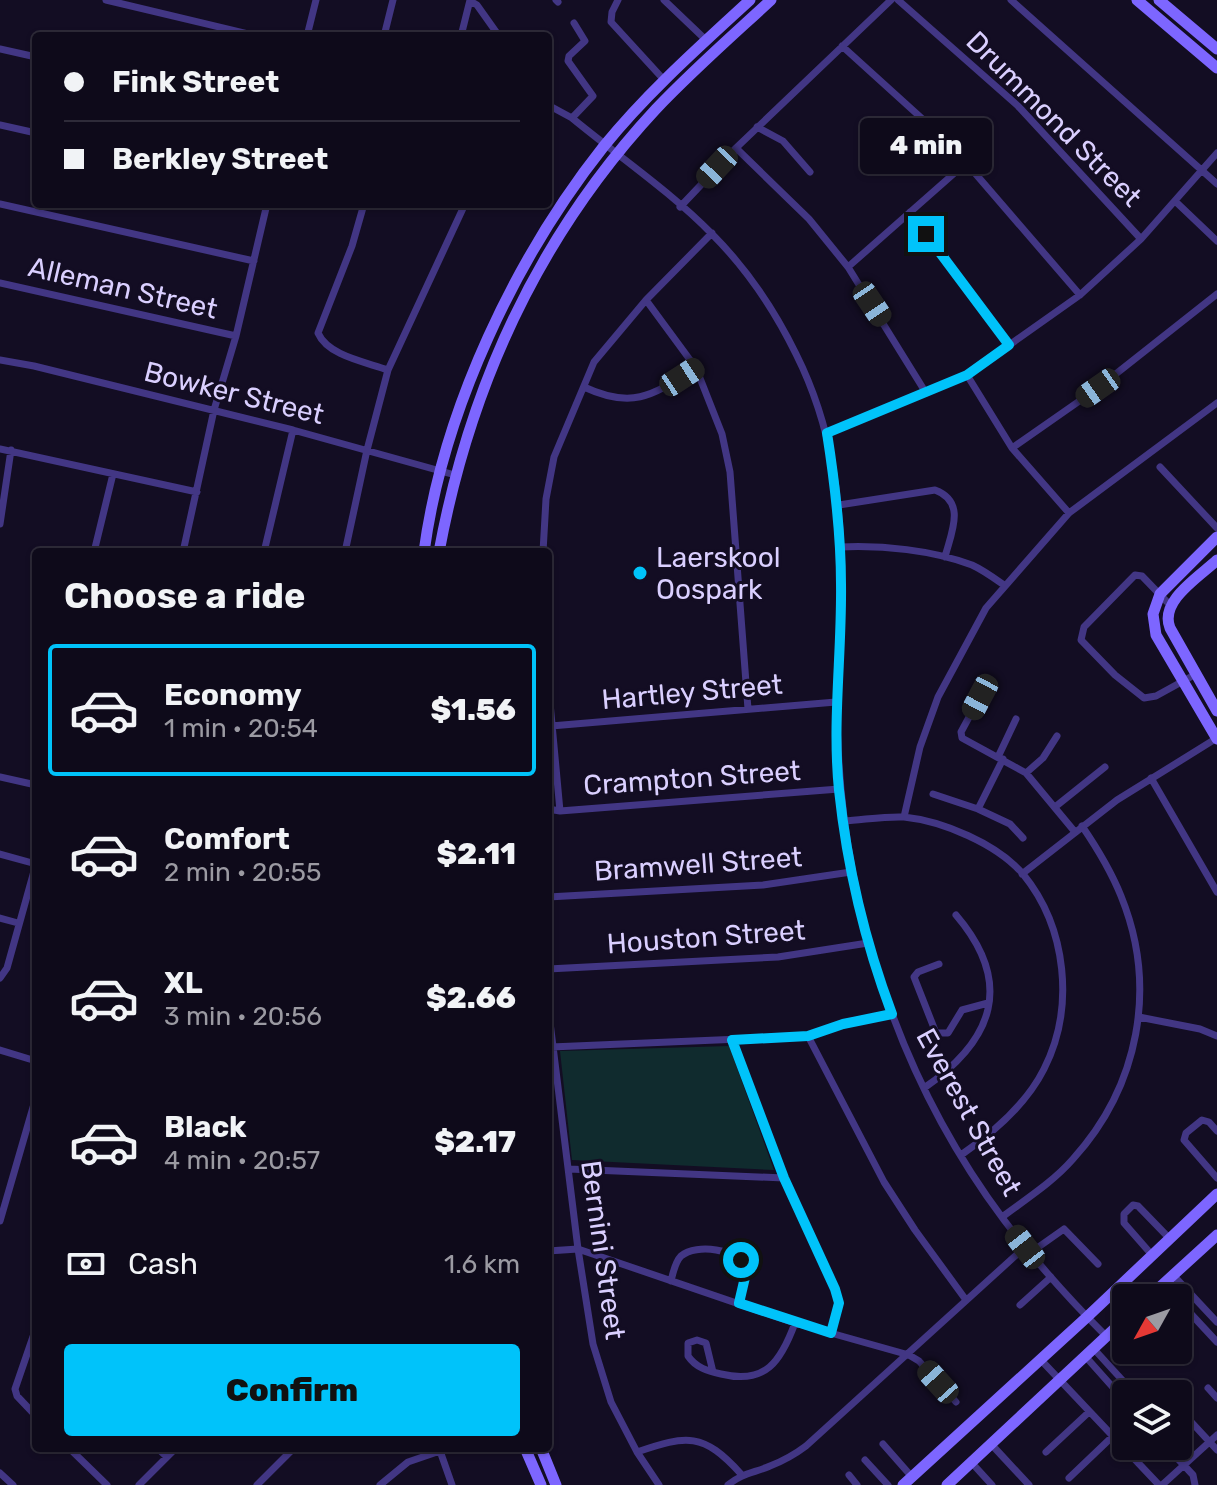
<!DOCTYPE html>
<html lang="en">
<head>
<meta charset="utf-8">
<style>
  :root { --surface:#0e0a1a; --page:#171323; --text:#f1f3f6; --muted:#9b9aa2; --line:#2e2b39; --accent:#00c3fa }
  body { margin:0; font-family:Rubik,sans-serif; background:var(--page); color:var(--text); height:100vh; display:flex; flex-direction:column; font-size:30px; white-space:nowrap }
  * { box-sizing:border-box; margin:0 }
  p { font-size:26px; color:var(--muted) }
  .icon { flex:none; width:44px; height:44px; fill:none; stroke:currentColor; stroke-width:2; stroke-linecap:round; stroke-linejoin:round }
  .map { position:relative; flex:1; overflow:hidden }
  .details { position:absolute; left:32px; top:548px; width:520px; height:904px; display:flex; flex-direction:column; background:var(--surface); border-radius:8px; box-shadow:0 2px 6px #0004,0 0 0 2px var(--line) }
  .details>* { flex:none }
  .guide { position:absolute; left:32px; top:32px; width:520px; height:176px; border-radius:8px; box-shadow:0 2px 6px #0004,0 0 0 2px var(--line); display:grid; align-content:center; height:176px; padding:0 32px; background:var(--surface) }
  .needle { width:52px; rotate:230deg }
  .tools { position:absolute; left:1112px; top:1284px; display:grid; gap:16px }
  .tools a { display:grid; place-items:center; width:80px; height:80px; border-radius:8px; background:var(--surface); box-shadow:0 2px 6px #0004,0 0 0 2px var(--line); font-size:40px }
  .end { position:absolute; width:36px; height:36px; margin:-18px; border:10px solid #00c3fa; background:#111; box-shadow:0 0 0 4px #111 }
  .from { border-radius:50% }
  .bubble { position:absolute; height:56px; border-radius:8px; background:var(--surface); box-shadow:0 2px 6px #0004,0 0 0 2px var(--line); font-size:26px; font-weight:800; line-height:56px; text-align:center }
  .car { position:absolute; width:24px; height:48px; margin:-24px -12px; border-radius:10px; box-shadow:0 0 6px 2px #0007; background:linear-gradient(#222 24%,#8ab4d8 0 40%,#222 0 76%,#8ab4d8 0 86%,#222 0) }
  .guide b { display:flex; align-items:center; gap:28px; height:76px; font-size:30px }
  .guide b+b { border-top:2px solid var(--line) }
  .guide i { width:20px; height:20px; background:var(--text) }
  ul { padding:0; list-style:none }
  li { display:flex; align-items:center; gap:24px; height:132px; margin:0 16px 12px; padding:0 16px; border:4px solid transparent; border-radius:8px }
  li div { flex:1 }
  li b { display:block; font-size:30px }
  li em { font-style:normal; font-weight:800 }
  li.on { border-color:var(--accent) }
  li>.icon { width:72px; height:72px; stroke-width:1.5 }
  h2 { padding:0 32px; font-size:36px; line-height:96px }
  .pay { display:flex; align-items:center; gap:20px; height:88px; padding:0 32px; font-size:30px }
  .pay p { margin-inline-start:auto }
  .action { display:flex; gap:16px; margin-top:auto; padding:16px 32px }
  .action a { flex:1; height:92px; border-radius:8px; background:var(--accent); color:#111; font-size:32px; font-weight:800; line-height:92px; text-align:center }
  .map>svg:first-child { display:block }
</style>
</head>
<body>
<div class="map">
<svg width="1217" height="1485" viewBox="0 0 1217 1485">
  <rect width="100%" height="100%" fill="#130d23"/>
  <path fill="#102b2e" d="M729,1046L774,1170L572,1160L560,1051Z"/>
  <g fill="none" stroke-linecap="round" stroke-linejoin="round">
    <path stroke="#423684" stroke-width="7" d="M106,0L257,36
      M556,0L558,2
      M618,0L612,12L611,22L665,81
      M664,0L707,41
      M898,0L1018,106L1141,239
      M1011,0L1217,184
      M470,1L477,5L499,36
      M307,36L316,0
      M384,36L393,0
      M461,36L470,0
      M842,46L949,143L1080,295
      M0,49L36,57
      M548,105L572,118C618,156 670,191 712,234C746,268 775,311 796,354C833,428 842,503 841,585C841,624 837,664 837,704C837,888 893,1072 1004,1220C1035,1261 1070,1300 1106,1336
      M572,118L593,96L568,61L569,56L585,41L574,23
      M0,125L36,133
      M757,127L783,141L810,172
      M736,148L809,219L848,267L926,393
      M1175,201L1217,241
      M0,204L254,261
      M364,204L352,246L318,333C328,356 366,362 388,370
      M680,207L736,148L891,0
      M910,212L1009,345
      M848,267L967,162
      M0,283L236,336
      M646,300L696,368L722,434L730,472L748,709
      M0,360L34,366L293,430L455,475
      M967,375L1012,448L1069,513
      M584,387C633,410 653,395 696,368
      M827,433L967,375L1080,295L1141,239L1217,153
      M1012,448L1098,388L1217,294
      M0,449L197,492
      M1160,467L1217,528
      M839,505L935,490C967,502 951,533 945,557
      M0,524L11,450
      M840,547C882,545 932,550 972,565C983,570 994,578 1004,585
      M94,552L113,474
      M183,552L214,410L236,336L267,204
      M264,552L293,430
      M345,552L367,450L388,370L465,204
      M543,552L546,499L554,457L594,362L646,300L712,233
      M1170,605L1142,576L1135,575L1084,627L1081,640L1115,675L1144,698L1156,696L1196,674
      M548,681L560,811
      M980,697L961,732L962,738L1026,773L1075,832
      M551,726L836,702
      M998,757L1016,719
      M1003,759L978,809L1010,824L1023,838
      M1026,773L1043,758L1057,736
      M0,777L36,785
      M1151,778L1217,892
      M933,794L978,809
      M1055,807L1105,767
      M548,809L560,811L839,789
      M904,817L920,747L938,697L986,608L1069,513L1217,403
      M844,821C863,820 885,816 904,817C943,821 997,844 1023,874C1067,928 1075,1008 1044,1069C1026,1105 993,1133 961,1155
      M0,854L36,864L7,968L0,978
      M1022,874L1117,800L1217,738
      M548,897L763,885L851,872
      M0,918L18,923
      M939,964L918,972L914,977L936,1033H948L962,1010L988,1003
      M548,969L778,957L868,943
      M548,1006L578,1249L593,1344L611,1402L637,1452L659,1485
      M1139,1017L1200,1029L1217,1036
      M808,1036L884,1182L915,1230L966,1300
      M732,1040L784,1178L835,1289L839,1303L831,1333
      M551,1047L808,1036L843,1024L892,1014
      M0,1050L36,1061
      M924,1088C994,1040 1014,983 956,915
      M1217,1131L1209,1122L1202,1120L1186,1133L1184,1140L1217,1178
      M569,1169L784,1178
      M1002,1217C1026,1199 1053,1182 1073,1159C1139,1086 1158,987 1121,896C1111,871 1097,848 1082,826
      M0,1221L36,1097
      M548,1251L578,1249L795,1323L909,1355L919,1361L956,1402
      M1030,1253L1064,1229L1098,1264
      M1152,1255L1124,1223V1214L1133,1205L1138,1206L1170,1239
      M1173,1275L1217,1322
      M671,1281C673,1273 675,1262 681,1256C697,1243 737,1249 746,1268L739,1303
      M1164,1284L1176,1298
      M1178,1300L1217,1342
      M1020,1305L1051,1277
      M36,1328L15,1389L17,1396L36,1416
      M1093,1348L1135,1394
      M1085,1356L1126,1402
      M1040,1359L1159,1485
      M713,1372L706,1343L697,1340L688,1343V1356C696,1368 708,1371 721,1374C766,1385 781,1361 795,1323
      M1208,1388L1217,1398
      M1182,1412L1217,1450
      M883,1444L912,1477
      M991,1444L1029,1485
      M1166,1446L1193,1475L1195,1485
      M69,1448L107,1485
      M157,1448L167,1457
      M439,1448L452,1485
      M637,1452C687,1435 703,1432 741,1474
      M1046,1452L1089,1412
      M865,1460L888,1485
      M971,1462L992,1485
      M0,1473L13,1485
      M849,1475L857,1485
      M1069,1478L1113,1436
      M139,1485L176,1448
      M257,1485L294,1448
      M380,1485L408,1462L440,1451
      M728,1485C742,1473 754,1473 770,1466C783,1461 794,1455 806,1446L1025,1247
      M1162,1485L1217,1435"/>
    <path stroke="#7d66ff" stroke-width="11" d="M1137,0L1217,68
      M1159,0L1217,49
      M1217,537L1160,594L1153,614L1156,635L1217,739
      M424,552C443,410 516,257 604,146C647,93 700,46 750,0
      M439,552C470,385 539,235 656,109C692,71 732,36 771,0
      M1217,560C1199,577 1159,601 1170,628L1217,711
      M1148,1298L1217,1235
      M525,1448L541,1485
      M541,1448L556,1485
      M903,1485L1087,1317L1217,1194
      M947,1485L1126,1318"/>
  </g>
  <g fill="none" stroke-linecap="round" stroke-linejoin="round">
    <path stroke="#00c3fa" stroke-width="10" d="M741,1260L746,1273L739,1303L831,1333L839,1303L835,1289L784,1178L732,1040L808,1036L843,1024L892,1014C865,942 847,866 839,790C832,722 842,653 841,584C841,533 835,484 827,433L967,375L1009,345L926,234"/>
  </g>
  <circle fill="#00c3fa" stroke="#130d23" stroke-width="3" cx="640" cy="573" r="8"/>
  <g text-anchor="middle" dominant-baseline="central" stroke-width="6" stroke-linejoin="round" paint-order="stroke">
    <g font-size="28" fill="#dacfff" stroke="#130d23">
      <text transform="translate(1054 119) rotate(45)">Drummond Street</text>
      <text transform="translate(123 288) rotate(13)">Alleman Street</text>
      <text transform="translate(234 393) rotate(14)">Bowker Street</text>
      <text transform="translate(692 692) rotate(-5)">Hartley Street</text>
      <text transform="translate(692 778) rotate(-4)">Crampton Street</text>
      <text transform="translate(698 864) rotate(-4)">Bramwell Street</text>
      <text transform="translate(706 937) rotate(-4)">Houston Street</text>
      <text transform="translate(969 1112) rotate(61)">Everest Street</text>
      <text transform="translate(603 1250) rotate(82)">Bernini Street</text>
    </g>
    <g font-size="28" fill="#dacfff" stroke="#130d23" text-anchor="start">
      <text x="656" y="557">Laerskool<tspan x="656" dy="32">Oospark</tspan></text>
    </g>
  </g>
</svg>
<div class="tools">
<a><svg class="needle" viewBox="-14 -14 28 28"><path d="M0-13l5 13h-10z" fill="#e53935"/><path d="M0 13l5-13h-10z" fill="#9b9aa2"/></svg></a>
<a><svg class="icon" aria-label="layers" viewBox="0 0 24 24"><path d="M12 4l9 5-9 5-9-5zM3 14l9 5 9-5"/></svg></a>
</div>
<i class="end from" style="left:741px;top:1260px"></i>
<i class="end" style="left:926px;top:234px"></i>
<div class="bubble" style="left:860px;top:118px;width:132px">4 min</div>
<i class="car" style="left:717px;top:167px;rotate:223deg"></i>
<i class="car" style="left:872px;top:304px;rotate:146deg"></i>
<i class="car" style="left:682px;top:377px;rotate:57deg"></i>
<i class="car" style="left:1098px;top:388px;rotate:235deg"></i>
<i class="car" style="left:980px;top:697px;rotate:208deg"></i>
<i class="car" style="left:1025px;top:1247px;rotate:322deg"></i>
<i class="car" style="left:938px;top:1382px;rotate:318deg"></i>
<div class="guide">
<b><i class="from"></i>Fink Street</b>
<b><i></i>Berkley Street</b>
</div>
<section class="details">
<h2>Choose a ride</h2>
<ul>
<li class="on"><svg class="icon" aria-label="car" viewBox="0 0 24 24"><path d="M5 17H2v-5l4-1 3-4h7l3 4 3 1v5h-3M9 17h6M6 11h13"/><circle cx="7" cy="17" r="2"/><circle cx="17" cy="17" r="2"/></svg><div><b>Economy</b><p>1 min · 20:54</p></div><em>$1.56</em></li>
<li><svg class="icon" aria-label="car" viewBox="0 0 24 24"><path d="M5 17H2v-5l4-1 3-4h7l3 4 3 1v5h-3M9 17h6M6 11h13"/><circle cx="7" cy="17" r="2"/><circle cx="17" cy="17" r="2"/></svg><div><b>Comfort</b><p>2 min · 20:55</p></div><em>$2.11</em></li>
<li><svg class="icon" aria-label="car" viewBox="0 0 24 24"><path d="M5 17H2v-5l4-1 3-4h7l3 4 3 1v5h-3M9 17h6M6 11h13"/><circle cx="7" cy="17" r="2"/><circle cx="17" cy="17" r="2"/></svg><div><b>XL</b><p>3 min · 20:56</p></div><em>$2.66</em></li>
<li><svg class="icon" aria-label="car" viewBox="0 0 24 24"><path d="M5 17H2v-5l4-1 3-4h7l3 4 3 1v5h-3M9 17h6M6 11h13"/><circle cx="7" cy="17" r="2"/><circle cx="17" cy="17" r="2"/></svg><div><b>Black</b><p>4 min · 20:57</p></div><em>$2.17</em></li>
</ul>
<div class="pay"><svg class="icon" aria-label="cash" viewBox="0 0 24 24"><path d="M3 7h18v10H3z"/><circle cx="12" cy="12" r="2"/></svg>Cash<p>1.6 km</p></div>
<div class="action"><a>Confirm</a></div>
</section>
</div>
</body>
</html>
